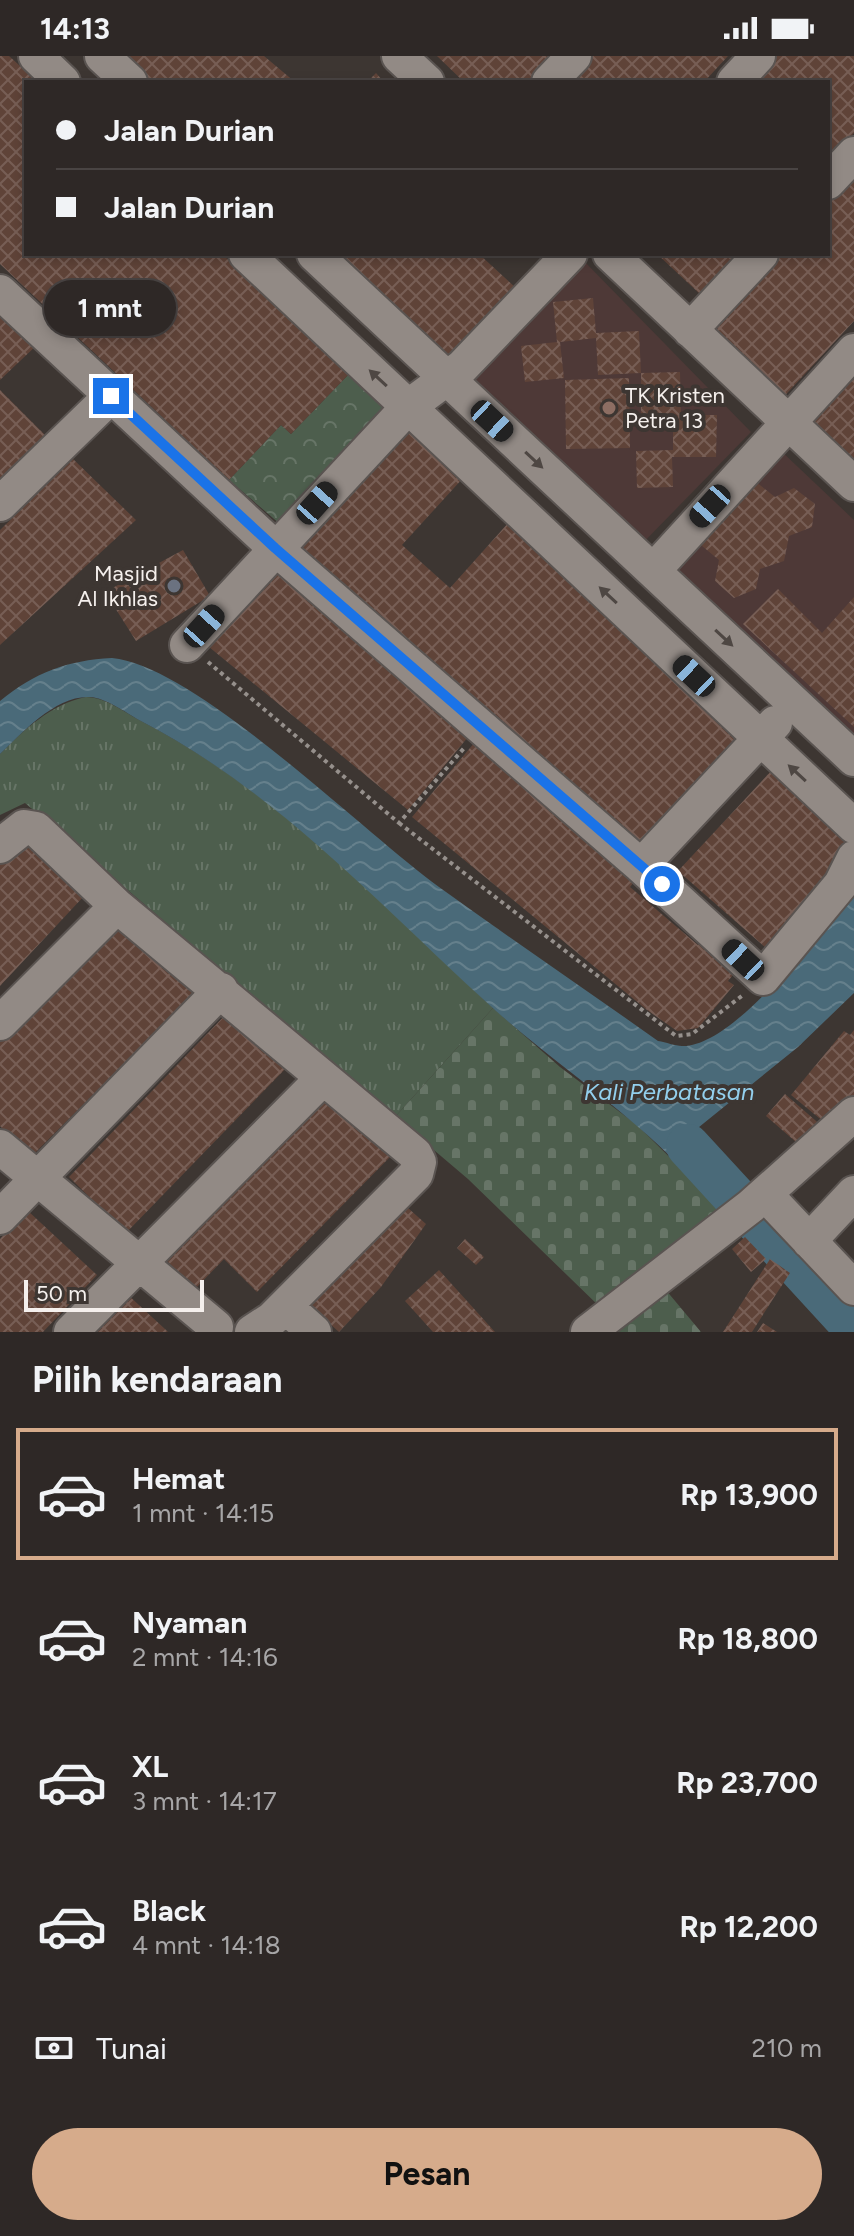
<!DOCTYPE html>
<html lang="id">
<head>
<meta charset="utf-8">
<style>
  :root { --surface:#2e2826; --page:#36302e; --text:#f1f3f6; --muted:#a7a6a7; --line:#494443; --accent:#d6ab8b }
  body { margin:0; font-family:Figtree,sans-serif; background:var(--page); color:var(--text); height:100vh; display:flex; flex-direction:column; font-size:30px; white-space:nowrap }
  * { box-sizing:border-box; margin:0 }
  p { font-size:26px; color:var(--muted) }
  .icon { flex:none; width:44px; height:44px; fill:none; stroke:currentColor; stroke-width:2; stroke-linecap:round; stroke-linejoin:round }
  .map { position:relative; height:1276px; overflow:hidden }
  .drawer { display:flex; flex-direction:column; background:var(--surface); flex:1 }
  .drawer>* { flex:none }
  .hud { position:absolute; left:24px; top:24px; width:806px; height:176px; border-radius:0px; box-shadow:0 4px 12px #0003,0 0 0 2px var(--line); display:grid; align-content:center; height:176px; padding:0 32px; background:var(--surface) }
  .scale { position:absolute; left:24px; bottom:20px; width:180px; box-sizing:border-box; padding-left:8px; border:4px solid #f5f0ed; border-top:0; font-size:22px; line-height:28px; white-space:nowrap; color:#f5f0ed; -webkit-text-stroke:6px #3d3632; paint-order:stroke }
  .end { position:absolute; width:36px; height:36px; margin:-18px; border:10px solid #1a73e8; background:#fff; box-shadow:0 0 0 4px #fff }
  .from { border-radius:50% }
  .bubble { position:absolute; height:56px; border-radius:28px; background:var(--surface); box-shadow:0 4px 12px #0003,0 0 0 2px var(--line); font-size:26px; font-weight:700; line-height:56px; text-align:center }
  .car { position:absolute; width:24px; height:48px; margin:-24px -12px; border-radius:10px; box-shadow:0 0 6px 2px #0007; background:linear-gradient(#222 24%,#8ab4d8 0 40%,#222 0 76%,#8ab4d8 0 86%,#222 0) }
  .hud b { display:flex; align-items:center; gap:28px; height:76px; font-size:30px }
  .hud b+b { border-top:2px solid var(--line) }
  .hud i { width:20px; height:20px; background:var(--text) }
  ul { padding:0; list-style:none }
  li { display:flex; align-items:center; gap:24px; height:132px; margin:0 16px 12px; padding:0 16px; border:4px solid transparent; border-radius:0px }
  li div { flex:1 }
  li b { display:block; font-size:30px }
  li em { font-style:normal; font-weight:700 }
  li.active { border-color:var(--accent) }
  li>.icon { width:72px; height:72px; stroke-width:1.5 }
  h2 { padding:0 32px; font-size:36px; line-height:96px }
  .pay { display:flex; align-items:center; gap:20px; height:88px; padding:0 32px; font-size:30px }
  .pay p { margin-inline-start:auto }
  .button { display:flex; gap:16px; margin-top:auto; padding:16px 32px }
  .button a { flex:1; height:92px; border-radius:48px; background:var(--accent); color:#111; font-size:32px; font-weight:700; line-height:92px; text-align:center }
  .status { display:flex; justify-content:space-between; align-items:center; height:56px; padding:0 40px; background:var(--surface); direction:ltr }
  .status svg { height:22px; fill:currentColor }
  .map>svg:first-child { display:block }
</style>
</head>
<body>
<div class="status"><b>14:13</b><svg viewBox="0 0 49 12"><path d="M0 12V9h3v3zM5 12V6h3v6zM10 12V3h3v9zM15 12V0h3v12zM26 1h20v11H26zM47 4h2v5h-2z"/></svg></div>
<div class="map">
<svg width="854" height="1276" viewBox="0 0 854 1276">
  <defs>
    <pattern id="grass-tufts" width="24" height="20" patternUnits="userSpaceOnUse" patternTransform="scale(2)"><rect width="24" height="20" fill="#4d5e4d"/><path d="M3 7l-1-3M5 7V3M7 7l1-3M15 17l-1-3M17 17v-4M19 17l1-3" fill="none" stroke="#677567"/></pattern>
    <pattern id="cemetery-stones" width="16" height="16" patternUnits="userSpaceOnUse" patternTransform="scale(2)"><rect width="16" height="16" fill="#4d5e4d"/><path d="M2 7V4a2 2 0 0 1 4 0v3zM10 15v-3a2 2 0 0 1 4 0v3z" fill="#677567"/></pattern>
    <pattern id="park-crowns" width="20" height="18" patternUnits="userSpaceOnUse" patternTransform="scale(2)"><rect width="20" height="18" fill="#4d5e4d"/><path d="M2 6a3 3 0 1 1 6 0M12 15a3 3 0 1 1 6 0" fill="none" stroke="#677567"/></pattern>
    <pattern id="water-waves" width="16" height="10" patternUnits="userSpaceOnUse" patternTransform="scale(2)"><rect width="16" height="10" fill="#4a6a79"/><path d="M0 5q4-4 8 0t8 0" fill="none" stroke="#65808c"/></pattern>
    <pattern id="building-cross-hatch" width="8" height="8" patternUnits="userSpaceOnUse" patternTransform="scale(2)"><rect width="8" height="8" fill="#5f4338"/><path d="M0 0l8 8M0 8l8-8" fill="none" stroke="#775e55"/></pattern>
  </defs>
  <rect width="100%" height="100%" fill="#3d3632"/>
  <path fill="#4e3937" d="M583,204L751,376L638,492L465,327Z
    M779,393L854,464V693L662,511Z"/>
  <path fill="url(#grass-tufts)" d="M86,641C105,641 124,656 141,665C277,735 383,849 493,952L395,1061L25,747L0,759V698C24,674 51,648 86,641Z"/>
  <path fill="url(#cemetery-stones)" d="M493,952L560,1011L637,1069L726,1157L602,1253L468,1123L395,1061Z
    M660,1227L701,1276H598Z"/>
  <path fill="url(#park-crowns)" d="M349,318L388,356L281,469L229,424L281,369L291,378Z"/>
  <path fill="url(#water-waves)" d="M112,602C196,610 363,776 439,831C511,883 585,933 658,985C666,986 675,990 682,990C735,992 830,865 854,822V937L798,991L683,1084L729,1134L717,1145C690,1120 665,1094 637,1070C591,1030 541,995 496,955C381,851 279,736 139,664C125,656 106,642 90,641C56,639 22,677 0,698V645C34,617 68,604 112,602Z"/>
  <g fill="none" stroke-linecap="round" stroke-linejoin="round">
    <path stroke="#4a6a79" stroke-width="44" d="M688,1090L854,1271"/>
  </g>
  <path fill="url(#building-cross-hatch)" d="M0,0H9L38,26H26V198H222L349,318L291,378L281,369L229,424L0,208Z
    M121,0H264L295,26H150Z
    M437,0H556L532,26H464Z
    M584,0H728L704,26H560Z
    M774,0H854V77L828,104V26H750Z
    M376,17L384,26H367Z
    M854,101V265L777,348L696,272L764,198H828V129Z
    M337,198H479L516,232L450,304Z
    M657,198H739L701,239Z
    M593,242L596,277L639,275L641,317L680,316L681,359H717L716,401H672L673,431L637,432L636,395L673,394V359L641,360V317L598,319L596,282L560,286L564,322L525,326L521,290L557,286L553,246Z
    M0,248L39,287L0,324Z
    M854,303V404L803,357Z
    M629,322L630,392L566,393L565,324Z
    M0,334L49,383L0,429Z
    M406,368L464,421L402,489L450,532L510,465L743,681L640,796L291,497Z
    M73,403L136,464L0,589V474Z
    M756,426L775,441L794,432L815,448L812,471L789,480L784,505L760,513L756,533L734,542L715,525L719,504L702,490L706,466L731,458L736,433Z
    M183,494L210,540L136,585L105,536Z
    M276,512L468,681L408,754L209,591Z
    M778,533L822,577L854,541V671L743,568Z
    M475,686L638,821L630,831L698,889L706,880L737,907L729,916L733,919L728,925L734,929L698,972L677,975L647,954L412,761Z
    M773,713L847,784L838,810L765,891L678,815Z
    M20,777L85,839L0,930V798Z
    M121,864L194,937L31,1101L0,1070V986Z
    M233,951L291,1007L126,1177L69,1121Z
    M854,974V1042L830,1071L791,1039L844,975L850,979Z
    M323,1035L390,1101L257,1236L224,1203L195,1233L161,1199Z
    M785,1038L823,1071L804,1093L766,1060Z
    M399,1144L426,1168L381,1231L339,1276L303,1244Z
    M27,1154L97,1219L43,1276H0V1183Z
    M745,1181L766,1203L751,1216L732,1193Z
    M465,1183L484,1201L476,1209L457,1192Z
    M770,1203L790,1217L773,1243L752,1276H723Z
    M439,1214L495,1276H433L405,1245Z
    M127,1238L165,1273L168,1276H93Z
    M763,1267L777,1276H757Z"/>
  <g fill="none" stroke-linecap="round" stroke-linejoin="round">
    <g stroke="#5a5451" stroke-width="38">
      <path id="minor" d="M36,0L63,26
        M102,0L130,26
        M399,0L427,26
        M549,26L574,0
        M734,26L758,0
        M828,126L854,98
        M246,198L854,770
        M314,198L854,703
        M610,198L854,428
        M0,236L275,492L641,810L763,922L841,828L854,802
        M690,274L761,198
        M0,448L111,340
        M653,515L854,295
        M187,589L408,351L462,311L570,198
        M0,790L24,771L36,773L117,850L415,1098L419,1106L416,1118L272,1263L252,1276
        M641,810L775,667
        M0,967L117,850
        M0,1091L216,1271
        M765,1138L854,1232
        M0,1161L221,934
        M809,1185L854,1137
        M285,1250L314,1276
        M71,1276L323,1022
        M588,1276L751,1150L854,1058"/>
    </g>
    <path stroke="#96908c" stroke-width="4" stroke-dasharray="4 4" stroke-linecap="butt" d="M208,606L399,767L465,691
      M399,767L676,980L692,978L743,939"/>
    <use href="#minor" stroke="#928a85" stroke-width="34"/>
  </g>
  <defs><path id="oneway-solid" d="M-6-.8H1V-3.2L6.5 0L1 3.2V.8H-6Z" transform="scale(2)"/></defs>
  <g fill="#4e4743">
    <use href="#oneway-solid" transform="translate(378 322) rotate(-137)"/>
    <use href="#oneway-solid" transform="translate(534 404) rotate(43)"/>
    <use href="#oneway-solid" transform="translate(608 539) rotate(-137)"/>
    <use href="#oneway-solid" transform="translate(724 582) rotate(43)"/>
    <use href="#oneway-solid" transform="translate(797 717) rotate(-137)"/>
  </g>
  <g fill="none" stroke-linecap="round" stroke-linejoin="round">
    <path stroke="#1a73e8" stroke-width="10" d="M111,340L275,492L662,828"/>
  </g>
  <circle fill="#8d6e63" stroke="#3d3632" stroke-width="3" cx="609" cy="352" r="8"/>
  <circle fill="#6b7280" stroke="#3d3632" stroke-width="3" cx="174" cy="530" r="8"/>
  <g text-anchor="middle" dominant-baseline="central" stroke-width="8" stroke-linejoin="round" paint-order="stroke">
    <g font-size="22" fill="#f5f0ed" stroke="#3d3632" text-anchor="start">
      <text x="625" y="339">TK Kristen<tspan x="625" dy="25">Petra 13</tspan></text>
      <text x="158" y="517" text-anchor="end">Masjid<tspan x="158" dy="25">Al Ikhlas</tspan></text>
    </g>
    <g font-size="24" font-style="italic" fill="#93cfed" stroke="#3d3632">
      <text x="669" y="1035">Kali Perbatasan</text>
    </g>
  </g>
</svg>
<div class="scale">50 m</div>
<i class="end from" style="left:662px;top:828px"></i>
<i class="end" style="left:111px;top:340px"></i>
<div class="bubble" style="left:44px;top:224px;width:132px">1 mnt</div>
<i class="car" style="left:492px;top:365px;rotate:133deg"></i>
<i class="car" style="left:317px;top:447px;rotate:42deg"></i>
<i class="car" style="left:710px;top:450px;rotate:222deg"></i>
<i class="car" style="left:204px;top:570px;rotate:42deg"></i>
<i class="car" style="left:694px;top:620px;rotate:313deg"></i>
<i class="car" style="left:743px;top:904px;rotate:313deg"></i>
<div class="hud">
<b><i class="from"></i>Jalan Durian</b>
<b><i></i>Jalan Durian</b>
</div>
</div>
<section class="drawer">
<h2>Pilih kendaraan</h2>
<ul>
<li class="active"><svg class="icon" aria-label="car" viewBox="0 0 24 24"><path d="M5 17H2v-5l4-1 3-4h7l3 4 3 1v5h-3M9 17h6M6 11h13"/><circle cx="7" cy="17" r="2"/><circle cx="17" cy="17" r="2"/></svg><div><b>Hemat</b><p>1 mnt · 14:15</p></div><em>Rp 13,900</em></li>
<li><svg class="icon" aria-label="car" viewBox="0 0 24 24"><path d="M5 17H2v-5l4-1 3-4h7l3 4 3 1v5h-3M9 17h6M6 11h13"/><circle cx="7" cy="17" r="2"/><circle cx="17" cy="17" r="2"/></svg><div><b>Nyaman</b><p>2 mnt · 14:16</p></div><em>Rp 18,800</em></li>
<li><svg class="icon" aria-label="car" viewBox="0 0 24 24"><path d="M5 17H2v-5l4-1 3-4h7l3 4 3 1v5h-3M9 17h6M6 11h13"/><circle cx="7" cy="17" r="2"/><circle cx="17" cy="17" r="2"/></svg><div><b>XL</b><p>3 mnt · 14:17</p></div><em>Rp 23,700</em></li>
<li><svg class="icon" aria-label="car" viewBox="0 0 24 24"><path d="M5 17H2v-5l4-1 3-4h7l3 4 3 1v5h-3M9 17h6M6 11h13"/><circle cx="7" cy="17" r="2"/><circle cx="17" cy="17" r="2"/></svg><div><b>Black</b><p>4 mnt · 14:18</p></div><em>Rp 12,200</em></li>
</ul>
<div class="pay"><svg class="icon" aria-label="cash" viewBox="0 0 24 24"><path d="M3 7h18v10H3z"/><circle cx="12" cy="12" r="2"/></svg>Tunai<p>210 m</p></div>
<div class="button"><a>Pesan</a></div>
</section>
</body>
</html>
